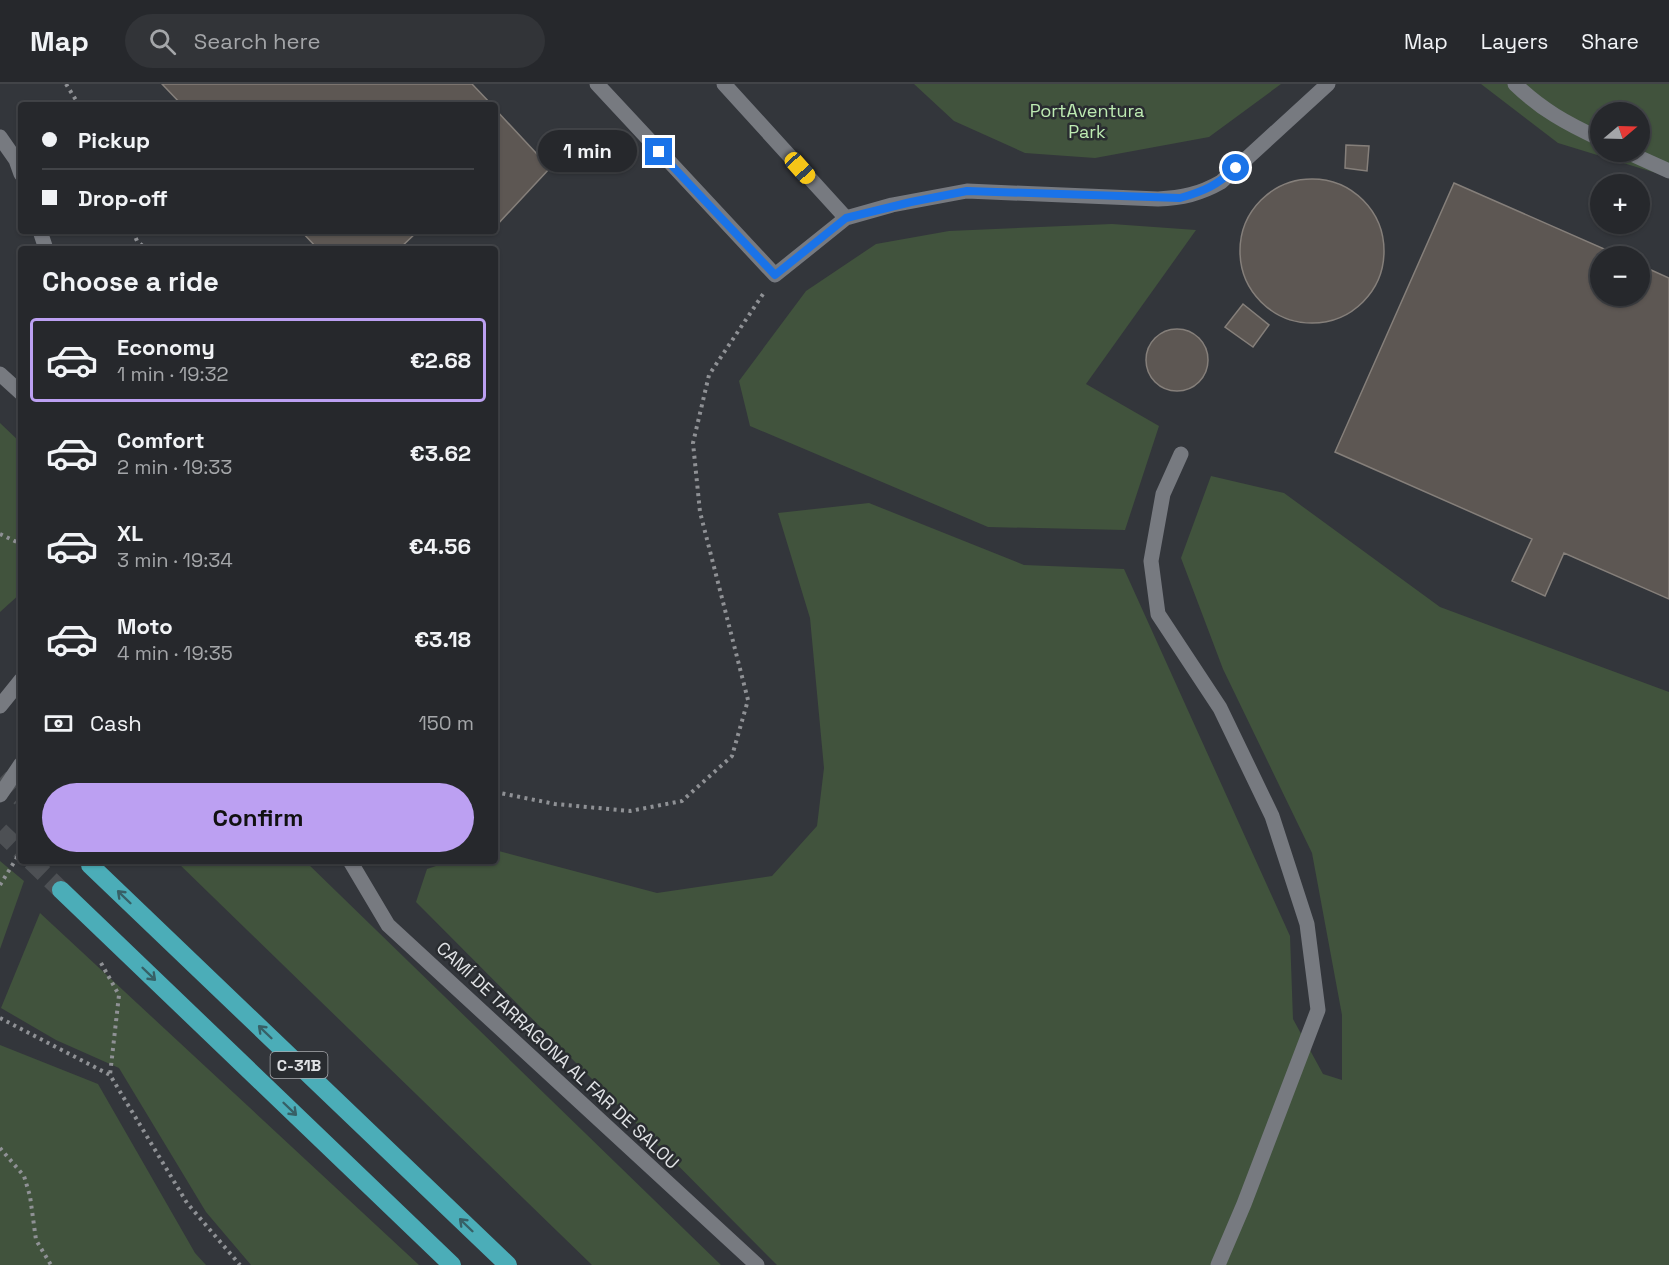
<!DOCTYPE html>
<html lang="en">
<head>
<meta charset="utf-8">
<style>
  :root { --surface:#26282c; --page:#323438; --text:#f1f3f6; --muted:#a4a6a9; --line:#424448; --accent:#bca0f2 }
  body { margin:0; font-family:"Space Grotesk",sans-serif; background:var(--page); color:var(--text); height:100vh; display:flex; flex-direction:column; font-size:22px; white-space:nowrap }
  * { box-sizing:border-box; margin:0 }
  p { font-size:20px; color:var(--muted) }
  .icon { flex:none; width:33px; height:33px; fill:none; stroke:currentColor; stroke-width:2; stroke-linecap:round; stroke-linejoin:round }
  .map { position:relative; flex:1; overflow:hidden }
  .panel { position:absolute; left:18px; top:162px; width:480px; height:618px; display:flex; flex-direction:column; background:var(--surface); border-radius:6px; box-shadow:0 2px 4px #0004,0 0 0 2px var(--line) }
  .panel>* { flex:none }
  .hud { position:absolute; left:18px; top:18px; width:480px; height:132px; border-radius:6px; box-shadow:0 2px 4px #0004,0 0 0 2px var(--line); display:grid; align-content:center; height:132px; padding:0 24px; background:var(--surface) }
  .needle { width:39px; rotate:71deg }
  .buttons { position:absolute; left:1590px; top:18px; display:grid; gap:12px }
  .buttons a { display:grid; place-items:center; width:60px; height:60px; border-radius:50%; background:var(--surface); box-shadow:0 2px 4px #0004,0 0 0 2px var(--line); font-size:30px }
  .end { position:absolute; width:27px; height:27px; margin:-14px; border:8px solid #1a73e8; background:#fff; box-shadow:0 0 0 3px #fff }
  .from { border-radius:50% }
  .bubble { position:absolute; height:42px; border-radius:21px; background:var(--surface); box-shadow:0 2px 4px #0004,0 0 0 2px var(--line); font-size:20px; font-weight:700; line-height:42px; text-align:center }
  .car { position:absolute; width:18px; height:36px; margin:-18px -9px; border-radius:8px; box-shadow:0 0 4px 2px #0007; background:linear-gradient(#f5c518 24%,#345 0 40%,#f5c518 0 76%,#345 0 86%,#f5c518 0) }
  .hud b { display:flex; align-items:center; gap:21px; height:57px; font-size:22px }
  .hud b+b { border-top:2px solid var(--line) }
  .hud i { width:15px; height:15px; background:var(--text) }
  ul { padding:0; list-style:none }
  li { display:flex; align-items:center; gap:18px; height:84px; margin:0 12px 9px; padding:0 12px; border:3px solid transparent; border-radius:6px }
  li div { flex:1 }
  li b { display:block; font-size:22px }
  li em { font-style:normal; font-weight:700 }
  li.active { border-color:var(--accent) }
  li>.icon { width:54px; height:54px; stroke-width:1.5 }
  h2 { padding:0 24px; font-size:27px; line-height:72px }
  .pay { display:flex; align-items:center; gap:15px; height:66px; padding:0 24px; font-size:22px }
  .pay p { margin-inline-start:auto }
  .primary-button { display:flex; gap:12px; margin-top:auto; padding:12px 24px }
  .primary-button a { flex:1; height:69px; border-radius:36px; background:var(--accent); color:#111; font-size:24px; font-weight:700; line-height:69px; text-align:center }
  header { display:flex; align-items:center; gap:36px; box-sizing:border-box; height:84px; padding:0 30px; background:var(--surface); border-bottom:2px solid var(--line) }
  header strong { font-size:28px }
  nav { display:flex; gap:33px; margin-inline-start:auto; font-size:21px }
  .search { width:420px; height:54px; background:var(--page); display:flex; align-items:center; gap:15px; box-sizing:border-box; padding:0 21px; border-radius:33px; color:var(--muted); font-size:22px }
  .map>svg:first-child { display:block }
</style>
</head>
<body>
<header>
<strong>Map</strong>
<div class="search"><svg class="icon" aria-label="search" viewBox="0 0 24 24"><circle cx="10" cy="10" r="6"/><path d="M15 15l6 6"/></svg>Search here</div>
<nav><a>Map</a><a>Layers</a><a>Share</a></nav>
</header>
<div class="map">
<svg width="1669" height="1181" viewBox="0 0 1669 1181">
  <rect width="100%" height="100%" fill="#33363b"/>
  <path fill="#41533d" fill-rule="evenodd" d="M914,0H1281L1209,53L1095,74L1025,69L954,37Z
    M1481,0H1669V93L1558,59ZM1600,28H1640V68H1600Z
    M1112,140L1196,146L1086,300L1159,342L1125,446L988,443L750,342L739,297L806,207L876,160L949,147Z
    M0,339L21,359V509L0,528Z
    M1211,392L1284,409L1440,523L1669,608V1181H777L416,818L427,785L451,777H495V766L657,809L772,792L817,742L824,684L810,534L778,429L869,419L1024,481L1124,485L1290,852L1293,935L1323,990L1342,996V931L1312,769L1223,585L1181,474Z
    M0,777L24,797L0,865Z
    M176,777H305L721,1181H592Z
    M40,829L419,1181H251L206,1128L119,984L56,956L1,924Z
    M0,961L98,1000L195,1169L206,1181H0Z"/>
  <path fill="#5d5753" stroke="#857f7a" stroke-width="1.5" d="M162,0H472L492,21H182Z
    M495,25L550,84L495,143Z
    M1346,61L1369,62L1367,87L1345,84Z
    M1240 167a72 72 0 1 1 144 0a72 72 0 1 1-144 0Z
    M1454,99L1620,172H1600V212H1640V181L1669,194V515L1564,469L1545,512L1512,497L1532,455L1335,368Z
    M301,147H418L399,165H318Z
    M1243,220L1269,241L1253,263L1225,243Z
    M1146 276a31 31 0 1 1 62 0a31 31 0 1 1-62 0Z"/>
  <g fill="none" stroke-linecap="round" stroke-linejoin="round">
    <path stroke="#4d5054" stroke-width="18" stroke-dasharray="18 9" stroke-linecap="butt" d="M0,694L21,714
      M0,747L21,767
      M31,777L61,806"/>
    <path stroke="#8f9195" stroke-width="4" stroke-dasharray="3 4.5" stroke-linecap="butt" d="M66,0L79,21
      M133,147L137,157L146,165
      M0,450L21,460
      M495,708L555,720L630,727L682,717L732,672L748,616L700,428L693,359L709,291L763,210
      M0,801L21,767
      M101,879L119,911L110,991
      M0,934L110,991L187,1119L240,1181
      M0,1064L24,1092L30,1112L36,1156L51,1181"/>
    <path stroke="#777a80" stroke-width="15" d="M597,0L775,191L846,134
      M724,0L846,134L892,121L967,107L1158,115C1182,114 1200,110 1221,98L1328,0
      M1515,0C1542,26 1566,39 1600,55
      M0,53L16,76L21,90
      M1627,68L1669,87
      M40,147L46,165
      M0,290L21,309
      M1181,370L1163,410L1151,477L1158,530L1220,624L1272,732L1307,840L1318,926L1244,1120L1218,1181
      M0,622L21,596
      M0,711L21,680
      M350,777L388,841L757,1181"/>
    <path stroke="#4badb8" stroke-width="18" d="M90,781L508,1181
      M61,806L452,1181"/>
  </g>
  <defs><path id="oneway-shaft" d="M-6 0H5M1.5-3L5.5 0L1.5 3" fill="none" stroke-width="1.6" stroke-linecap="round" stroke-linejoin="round" transform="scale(1.5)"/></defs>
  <g stroke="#376066">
    <use href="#oneway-shaft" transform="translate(124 813) rotate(-136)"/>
    <use href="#oneway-shaft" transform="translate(149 890) rotate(44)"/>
    <use href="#oneway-shaft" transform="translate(265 948) rotate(-136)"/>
    <use href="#oneway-shaft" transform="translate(290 1025) rotate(44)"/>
    <use href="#oneway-shaft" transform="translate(466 1141) rotate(-136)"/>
  </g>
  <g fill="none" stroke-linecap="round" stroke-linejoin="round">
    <path stroke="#1a73e8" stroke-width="8" d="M659,68L775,191L846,134L911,118L967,107L1180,114C1205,107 1217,101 1236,84"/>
  </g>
  <g text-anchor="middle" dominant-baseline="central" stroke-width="5" stroke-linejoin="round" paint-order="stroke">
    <rect fill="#292c30" stroke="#a9abaf" stroke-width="1.5" x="270.5" y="968" width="57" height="26" rx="4.5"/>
    <g font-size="16" font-weight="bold" fill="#e0e2e5">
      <text x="299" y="981">C-31B</text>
    </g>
    <g font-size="18" fill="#bdeab2" stroke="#292c30">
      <text x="1087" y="26">PortAventura<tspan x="1087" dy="21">Park</tspan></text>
    </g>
    <g font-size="18" fill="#e0e2e5" stroke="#292c30">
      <text transform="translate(558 971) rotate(43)">CAMÍ DE TARRAGONA AL FAR DE SALOU</text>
    </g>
  </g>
</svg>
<div class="buttons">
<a><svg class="needle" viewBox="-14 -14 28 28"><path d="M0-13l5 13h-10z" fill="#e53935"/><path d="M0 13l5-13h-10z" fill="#a4a6a9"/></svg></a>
<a>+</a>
<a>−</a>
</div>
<i class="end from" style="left:1236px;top:84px"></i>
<i class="end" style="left:659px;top:68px"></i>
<div class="bubble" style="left:538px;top:46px;width:99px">1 min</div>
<i class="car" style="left:800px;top:84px;rotate:138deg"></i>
<div class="hud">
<b><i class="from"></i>Pickup</b>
<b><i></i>Drop-off</b>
</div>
<section class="panel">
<h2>Choose a ride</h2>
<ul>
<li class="active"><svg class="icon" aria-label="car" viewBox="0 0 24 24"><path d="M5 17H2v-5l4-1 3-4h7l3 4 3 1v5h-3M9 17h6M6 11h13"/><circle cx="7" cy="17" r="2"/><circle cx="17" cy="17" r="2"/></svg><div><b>Economy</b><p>1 min · 19:32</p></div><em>€2.68</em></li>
<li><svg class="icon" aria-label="car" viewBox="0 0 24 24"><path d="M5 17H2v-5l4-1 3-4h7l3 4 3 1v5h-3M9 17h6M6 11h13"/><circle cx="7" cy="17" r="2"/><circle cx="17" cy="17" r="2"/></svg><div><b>Comfort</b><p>2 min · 19:33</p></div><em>€3.62</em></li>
<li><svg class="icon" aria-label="car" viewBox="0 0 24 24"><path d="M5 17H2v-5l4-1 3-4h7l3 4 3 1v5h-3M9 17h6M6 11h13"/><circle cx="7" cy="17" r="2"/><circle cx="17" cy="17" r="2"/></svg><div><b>XL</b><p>3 min · 19:34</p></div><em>€4.56</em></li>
<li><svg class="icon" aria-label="car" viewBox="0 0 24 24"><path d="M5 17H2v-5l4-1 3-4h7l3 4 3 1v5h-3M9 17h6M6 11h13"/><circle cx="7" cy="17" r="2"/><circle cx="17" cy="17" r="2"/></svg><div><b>Moto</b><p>4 min · 19:35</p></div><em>€3.18</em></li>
</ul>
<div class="pay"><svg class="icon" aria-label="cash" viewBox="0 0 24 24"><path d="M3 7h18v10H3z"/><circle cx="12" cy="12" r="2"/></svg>Cash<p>150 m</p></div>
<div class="primary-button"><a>Confirm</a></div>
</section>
</div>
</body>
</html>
